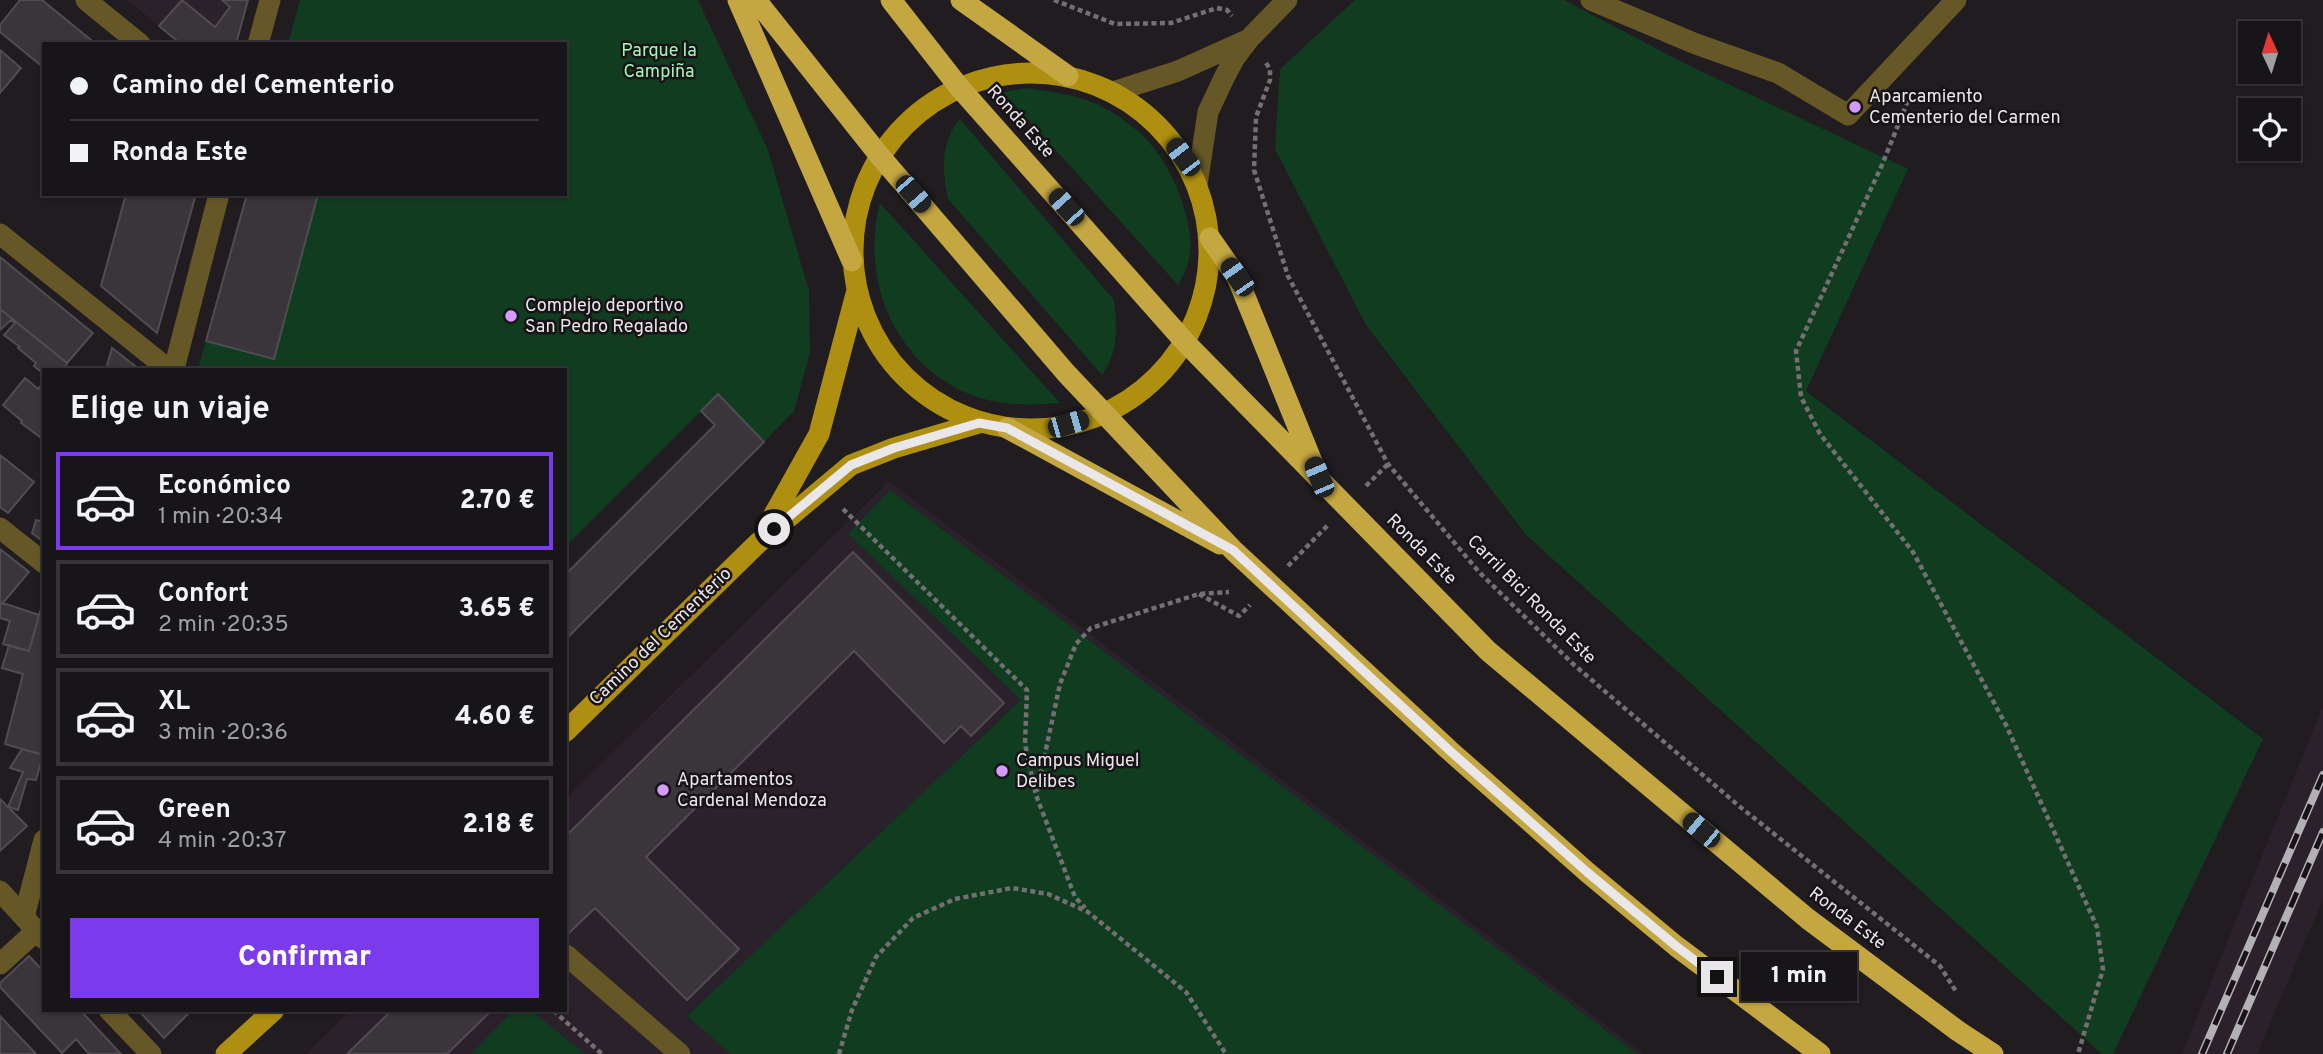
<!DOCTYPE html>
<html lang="es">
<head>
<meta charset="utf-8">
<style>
  :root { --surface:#181518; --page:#252225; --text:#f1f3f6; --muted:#9f9fa2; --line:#363437; --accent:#7c3aed }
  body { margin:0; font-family:Overpass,sans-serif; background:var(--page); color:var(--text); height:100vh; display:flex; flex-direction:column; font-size:26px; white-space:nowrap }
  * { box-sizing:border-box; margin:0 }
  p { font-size:23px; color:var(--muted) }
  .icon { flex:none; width:38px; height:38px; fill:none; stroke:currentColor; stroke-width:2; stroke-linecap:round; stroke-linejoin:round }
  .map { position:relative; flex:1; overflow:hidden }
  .details { position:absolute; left:42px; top:368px; width:525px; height:644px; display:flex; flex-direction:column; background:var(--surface); border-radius:0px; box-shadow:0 2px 5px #0004,0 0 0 2px var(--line) }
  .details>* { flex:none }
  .guide { position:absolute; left:42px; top:42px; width:525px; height:154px; border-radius:0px; box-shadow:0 2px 5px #0004,0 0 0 2px var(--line); display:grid; align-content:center; height:154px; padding:0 28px; background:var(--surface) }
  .needle { width:46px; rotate:356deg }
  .fabs { position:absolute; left:2238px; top:21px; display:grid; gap:14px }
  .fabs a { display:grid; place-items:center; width:63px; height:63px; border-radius:0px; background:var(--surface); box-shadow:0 2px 5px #0004,0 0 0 2px var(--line); font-size:35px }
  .end { position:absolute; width:32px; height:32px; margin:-16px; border:9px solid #eae7ea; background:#111; box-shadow:0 0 0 4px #111 }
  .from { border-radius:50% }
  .bubble { position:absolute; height:49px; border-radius:0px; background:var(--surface); box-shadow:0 2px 5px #0004,0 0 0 2px var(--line); font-size:23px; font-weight:800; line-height:49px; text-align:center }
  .car { position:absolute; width:21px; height:42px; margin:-21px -10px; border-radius:9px; box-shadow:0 0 5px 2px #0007; background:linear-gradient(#222 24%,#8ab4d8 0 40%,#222 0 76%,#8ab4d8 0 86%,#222 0) }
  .guide b { display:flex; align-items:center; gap:24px; height:66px; font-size:26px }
  .guide b+b { border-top:2px solid var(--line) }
  .guide i { width:18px; height:18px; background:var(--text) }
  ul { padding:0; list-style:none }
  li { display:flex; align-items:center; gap:21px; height:98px; margin:0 14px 10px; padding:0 14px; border:4px solid var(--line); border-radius:0px }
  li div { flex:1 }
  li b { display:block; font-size:26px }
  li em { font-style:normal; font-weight:800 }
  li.on { border-color:var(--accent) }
  li>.icon { width:63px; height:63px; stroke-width:1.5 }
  h2 { padding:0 28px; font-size:32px; line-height:84px }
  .button { display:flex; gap:14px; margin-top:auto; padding:14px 28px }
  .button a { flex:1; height:80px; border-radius:0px; background:var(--accent); color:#fff; font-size:28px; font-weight:800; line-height:80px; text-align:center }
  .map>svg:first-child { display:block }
</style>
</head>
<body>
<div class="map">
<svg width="2323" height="1054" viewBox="0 0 2323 1054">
  <rect width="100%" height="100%" fill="#201c20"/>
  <path fill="#2a212a" d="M127,0H248L236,44H181Z
    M889,481L1644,1054H447L492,1010H565V937L595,908L687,1000L738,950L646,857L854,651L944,742L961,726L971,736L1004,703L853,552L565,837V799Z
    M2323,705V899L2257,1054H2182Z
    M351,1010H392L347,1054H306Z"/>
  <path fill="#103c20" d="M300,0H698L768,150L809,291L810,353L794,411L764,442L718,394L565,547V369H198L247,194H565V44H288Z
    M1355,0H1564L1688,65L1908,169L1806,391L2263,739L2113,1054H2102L1526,535L1366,325L1275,149L1280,69Z
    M1026,88C1053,92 1081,95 1105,108C1117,115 1130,124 1140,133C1168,157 1195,218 1190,255C1188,266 1183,276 1178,285L1003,92Z
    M960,119L1114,300C1117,328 1119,352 1102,375L948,199C942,172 940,142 960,119Z
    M880,203L1060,403C1033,405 1006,406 980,398C898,371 859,283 880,203Z
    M890,490L1637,1054H731L687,1016L1021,700L848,534Z
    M514,1010H530L585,1054H471Z"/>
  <path fill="#3a353a" stroke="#514c51" stroke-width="2" d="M20,0H42L96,44H44V68L0,32V25Z
    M182,0L215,27L230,7L222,0H248L236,44H181L159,26Z
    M0,50L21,68L0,93Z
    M126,194H196L157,333L101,286Z
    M247,194H318L274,359L206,341Z
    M0,257L93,333L67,363L0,309Z
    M0,309L67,363L66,367L76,369H44V374L34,366L36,363L18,348L20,347L4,335L15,323L11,320L0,330Z
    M112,348L139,369H106Z
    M25,378L38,389L44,382V432L40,437L21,423L22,421L3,405Z
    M718,394L764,442L565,640V575L715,425L701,411Z
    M0,455L34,482L8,513L0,507Z
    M36,520L44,522V542L32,533Z
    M0,549L29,572L2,604L0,602Z
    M853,552L1004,703L971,736L961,726L944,743L854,651L646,857L739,949L687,1000L595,908L565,937V837Z
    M44,598V751L43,755L5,744L23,674L2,668L9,645L29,651Z
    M0,602L39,615L29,651L3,644L10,621L0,618Z
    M22,749L43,755L36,780L27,779L18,810L8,807L23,772L10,768Z
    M0,799L27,826L0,851Z
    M29,956L44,972V1010H80L121,1054H89L76,1039L62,1053L0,987V983Z
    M138,1010H192L164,1038Z
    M392,1010H492L447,1054H347Z
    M0,1016L36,1054H0Z"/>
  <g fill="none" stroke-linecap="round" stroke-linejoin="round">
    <path stroke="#736f73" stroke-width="4.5" stroke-dasharray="5 3.5" stroke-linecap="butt" d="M1054,0L1115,24L1171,23L1217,8L1227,10L1232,16
      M1266,63L1270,69V80L1256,117L1254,170L1288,276L1388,464L1479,572L1573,664L1739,806L1940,966L1957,993
      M1911,93L1882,165L1796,351L1801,397L1820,434L1913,552L2006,725L2097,927L2103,969L2078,1054
      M1366,486L1388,464
      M843,509L1027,690L1025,744L1036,795L1075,897L1085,908
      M1288,566L1328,525
      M1199,594L1239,616L1250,605
      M1037,791L1060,684L1076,644L1091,628L1199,594L1229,592
      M558,1010L556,1013L602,1054
      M839,1054L852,1010L876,957L913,918L955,899L1012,888L1048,894L1088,912L1186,992L1226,1054"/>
    <path stroke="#655726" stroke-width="21" d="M86,0L140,44
      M1591,0L1696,44L1778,73L1848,115L1956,0
      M258,44L270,0
      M1113,92L1178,71L1247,40
      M1197,185L1208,112L1225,76L1234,59L1249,39L1287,0
      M0,234L168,369
      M174,369L219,194
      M0,528L44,563
      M0,891L44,939
      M24,917L44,840
      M566,955L680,1054
      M0,964L36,931
      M109,1010L151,1054"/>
    <path stroke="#ae8f10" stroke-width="21" d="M853 251a178 178 0 1 1 356 0a178 178 0 1 1-356 0Z
      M766,529L819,434L856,294
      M565,732L758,543L851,465L894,448L979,423
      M226,1054L274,1010"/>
    <path stroke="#c4a741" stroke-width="21" d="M738,0L852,261
      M756,0L879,155L1066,373L1233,550L1449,750L1587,872L1676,946L1820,1054
      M891,0L959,87L1185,342L1488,651L1808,919L1958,1031L1993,1054
      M961,0L1068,76
      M1210,238L1237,277L1315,469
      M1007,428L1220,544"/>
    <g stroke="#b4b1b4" stroke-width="8">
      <path id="rail" d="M2202,1054L2323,775
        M2227,1054L2323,832"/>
    </g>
    <use href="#rail" stroke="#171317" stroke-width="5" stroke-dasharray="16" stroke-linecap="butt"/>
  </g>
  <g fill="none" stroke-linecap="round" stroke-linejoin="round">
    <path stroke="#eae7ea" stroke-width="9" d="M774,529L851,465L894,448L979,423L1007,428L1233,550L1449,750L1587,872L1676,946L1717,977"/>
  </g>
  <g fill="#d59bfb" stroke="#171317" stroke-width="2.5">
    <circle cx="1855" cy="107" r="7"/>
    <circle cx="511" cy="316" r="7"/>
    <circle cx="1002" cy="771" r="7"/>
    <circle cx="663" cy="790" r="7"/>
  </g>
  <g text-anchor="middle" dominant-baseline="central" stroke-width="5" stroke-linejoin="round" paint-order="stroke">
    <g font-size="18" fill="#9ff8b6" stroke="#171317">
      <text x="659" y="51">Parque la<tspan x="659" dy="21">Campiña</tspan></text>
    </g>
    <g font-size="18" fill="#eae7ea" stroke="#171317" text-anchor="start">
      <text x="1869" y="97">Aparcamiento<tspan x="1869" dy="21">Cementerio del Carmen</tspan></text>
      <text x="525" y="306">Complejo deportivo<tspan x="525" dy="21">San Pedro Regalado</tspan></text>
      <text x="1016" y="761">Campus Miguel<tspan x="1016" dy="21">Delibes</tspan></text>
      <text x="677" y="780">Apartamentos<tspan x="677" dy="21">Cardenal Mendoza</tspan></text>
    </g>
    <g font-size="18" fill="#eae7ea" stroke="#171317">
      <text transform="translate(1020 122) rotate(48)">Ronda Este</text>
      <text transform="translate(1421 550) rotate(45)">Ronda Este</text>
      <text transform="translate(1531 600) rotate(45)">Carril Bici Ronda Este</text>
      <text transform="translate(661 637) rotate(-44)">Camino del Cementerio</text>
      <text transform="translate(1847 919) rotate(37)">Ronda Este</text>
    </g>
  </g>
</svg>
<div class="fabs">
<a><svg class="needle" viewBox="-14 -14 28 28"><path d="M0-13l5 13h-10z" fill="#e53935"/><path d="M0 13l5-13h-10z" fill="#9f9fa2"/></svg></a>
<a><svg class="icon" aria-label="locate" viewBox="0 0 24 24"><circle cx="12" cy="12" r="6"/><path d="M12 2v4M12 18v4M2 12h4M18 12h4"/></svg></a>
</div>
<i class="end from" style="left:774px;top:529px"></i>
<i class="end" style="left:1717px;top:977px"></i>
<div class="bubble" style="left:1741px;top:952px;width:116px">1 min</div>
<i class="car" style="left:1183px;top:157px;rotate:323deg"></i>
<i class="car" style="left:913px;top:194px;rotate:139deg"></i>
<i class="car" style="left:1066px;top:207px;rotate:318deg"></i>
<i class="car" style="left:1237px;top:277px;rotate:325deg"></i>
<i class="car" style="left:1068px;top:424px;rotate:74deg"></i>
<i class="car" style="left:1319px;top:477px;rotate:337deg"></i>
<i class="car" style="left:1701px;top:830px;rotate:310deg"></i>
<div class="guide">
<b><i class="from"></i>Camino del Cementerio</b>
<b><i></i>Ronda Este</b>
</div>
<section class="details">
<h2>Elige un viaje</h2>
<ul>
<li class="on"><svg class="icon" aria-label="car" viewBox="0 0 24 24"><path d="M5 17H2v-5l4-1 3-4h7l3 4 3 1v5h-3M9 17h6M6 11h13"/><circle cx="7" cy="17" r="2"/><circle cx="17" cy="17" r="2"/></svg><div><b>Económico</b><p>1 min · 20:34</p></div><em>2.70 €</em></li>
<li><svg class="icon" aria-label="car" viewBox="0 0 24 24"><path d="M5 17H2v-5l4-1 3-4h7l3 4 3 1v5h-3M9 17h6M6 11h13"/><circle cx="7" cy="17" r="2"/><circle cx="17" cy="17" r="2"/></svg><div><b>Confort</b><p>2 min · 20:35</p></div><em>3.65 €</em></li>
<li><svg class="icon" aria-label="car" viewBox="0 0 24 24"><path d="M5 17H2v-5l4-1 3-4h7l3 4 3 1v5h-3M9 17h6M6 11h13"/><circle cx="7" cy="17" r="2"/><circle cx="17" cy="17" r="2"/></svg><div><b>XL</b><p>3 min · 20:36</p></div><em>4.60 €</em></li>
<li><svg class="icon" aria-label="car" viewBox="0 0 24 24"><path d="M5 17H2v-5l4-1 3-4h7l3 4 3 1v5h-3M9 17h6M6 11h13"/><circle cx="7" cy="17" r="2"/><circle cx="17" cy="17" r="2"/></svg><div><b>Green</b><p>4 min · 20:37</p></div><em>2.18 €</em></li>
</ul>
<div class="button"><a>Confirmar</a></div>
</section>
</div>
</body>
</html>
